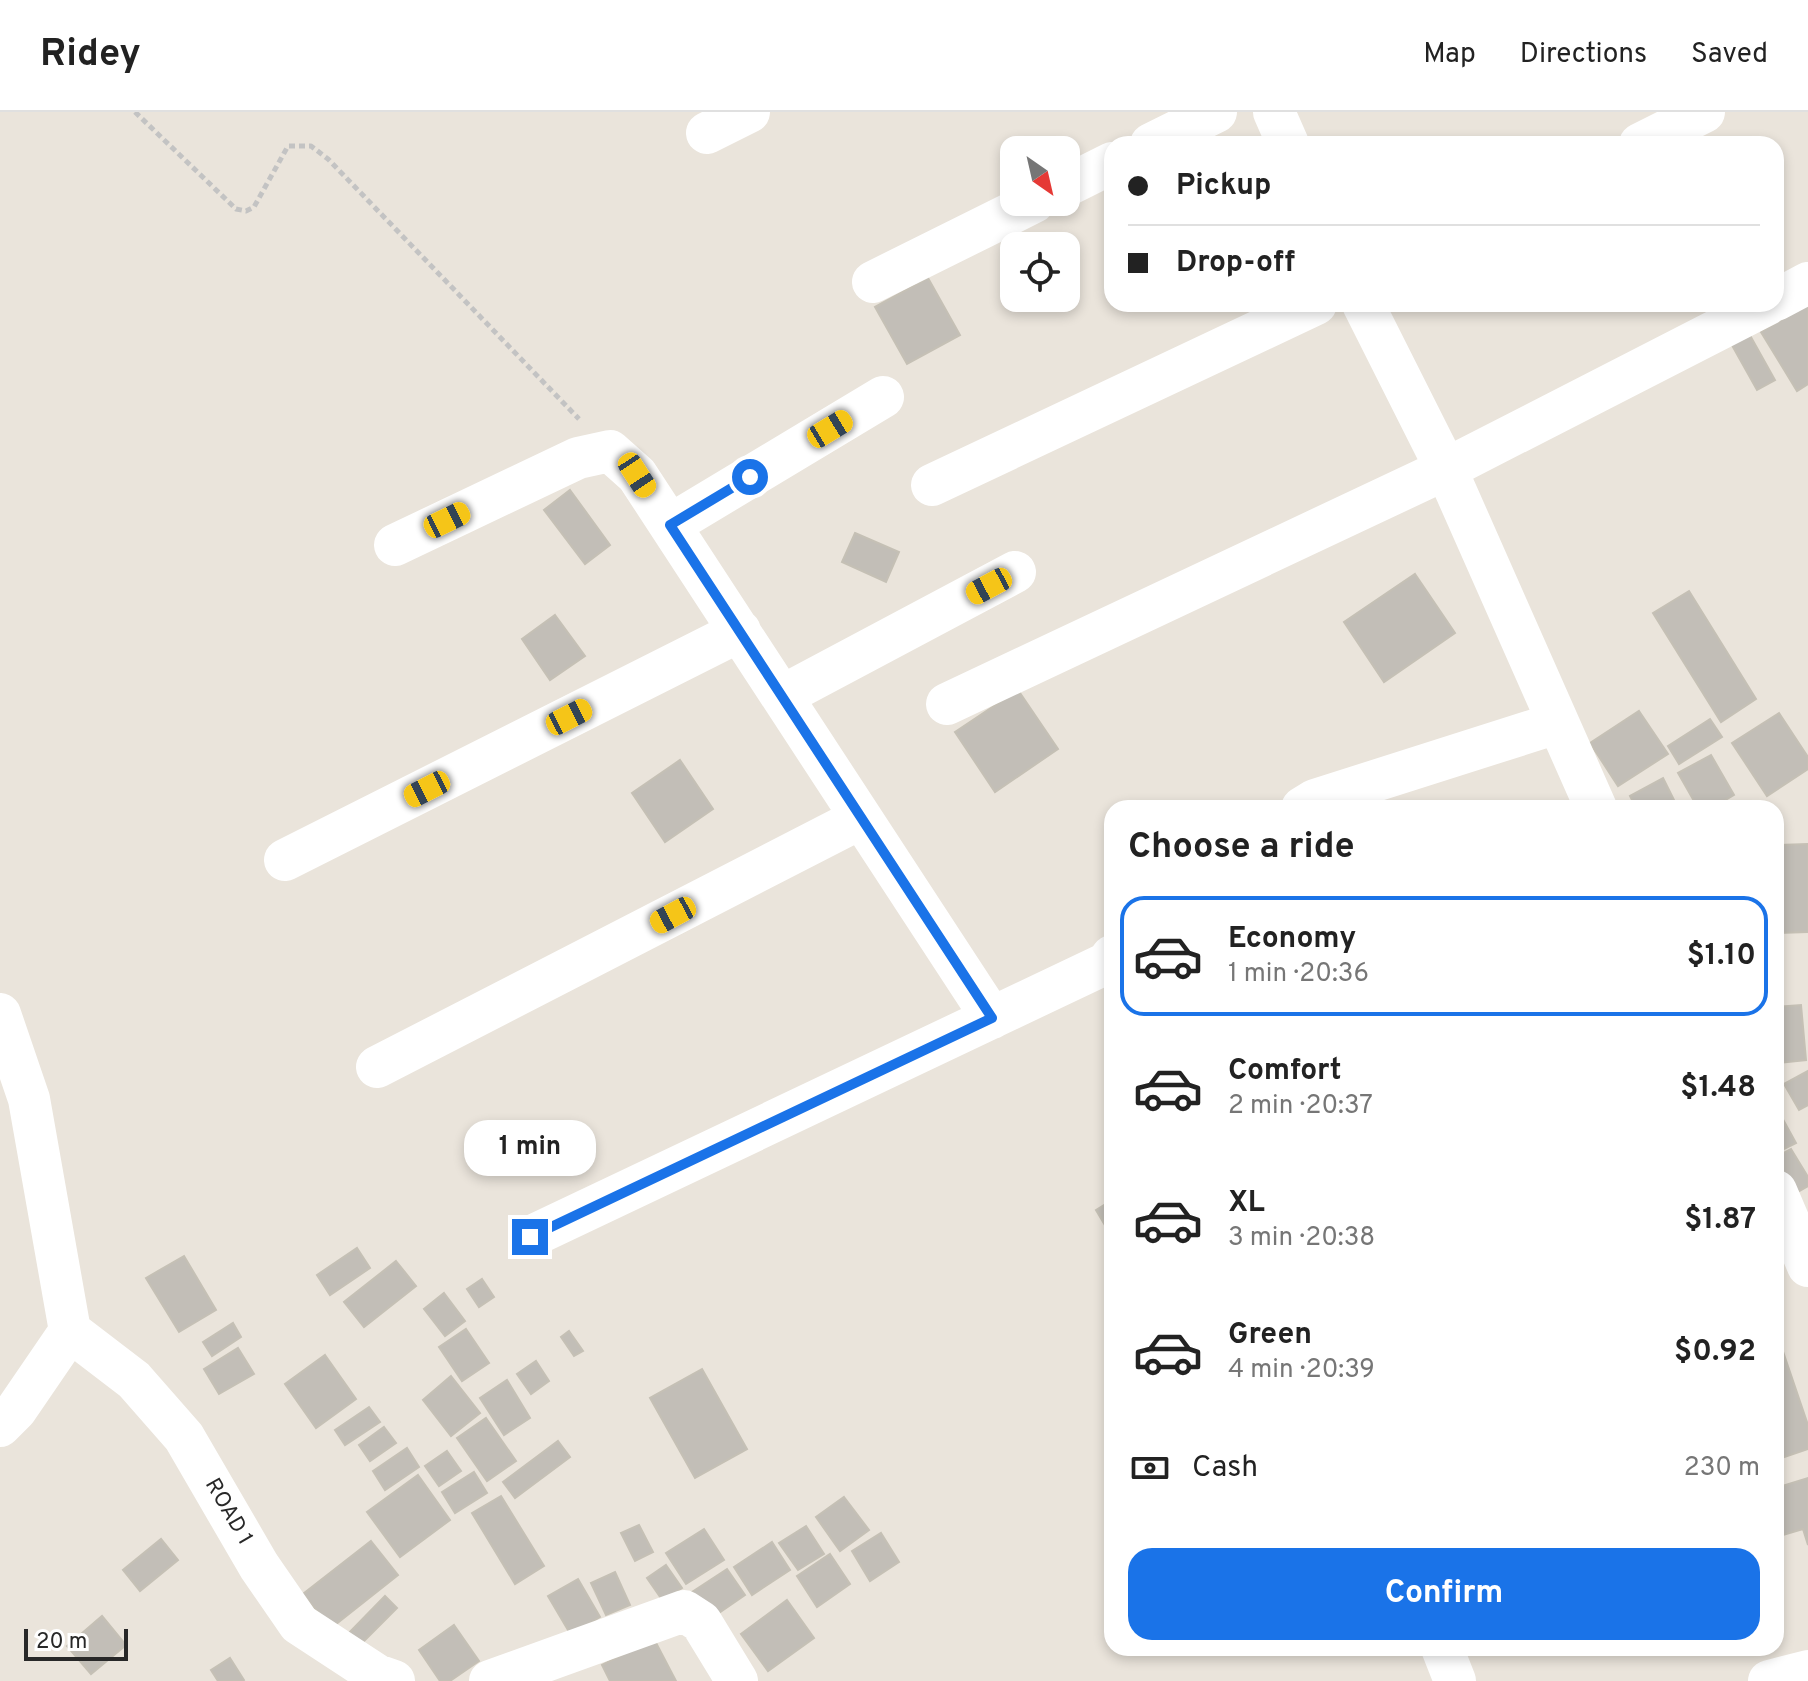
<!DOCTYPE html>
<html lang="en">
<head>
<meta charset="utf-8">
<style>
  :root { --surface:#fff; --page:#f2f2f2; --text:#222; --muted:#767676; --line:#e0e0e0; --accent:#1a73e8 }
  body { margin:0; font-family:Overpass,sans-serif; background:var(--page); color:var(--text); height:100vh; display:flex; flex-direction:column; font-size:30px; white-space:nowrap }
  * { box-sizing:border-box; margin:0 }
  p { font-size:26px; color:var(--muted) }
  .icon { flex:none; width:44px; height:44px; fill:none; stroke:currentColor; stroke-width:2; stroke-linecap:round; stroke-linejoin:round }
  .map { position:relative; flex:1; overflow:hidden }
  .details { position:absolute; left:1104px; top:688px; width:680px; height:856px; display:flex; flex-direction:column; background:var(--surface); border-radius:24px; box-shadow:0 4px 12px #0003 }
  .details>* { flex:none }
  .banner { position:absolute; left:1104px; top:24px; width:680px; height:176px; border-radius:24px; box-shadow:0 4px 12px #0003; display:grid; align-content:center; height:176px; padding:0 24px; background:var(--surface) }
  .needle { width:52px; rotate:146deg }
  .controls { position:absolute; left:1000px; top:24px; display:grid; gap:16px }
  .controls a { display:grid; place-items:center; width:80px; height:80px; border-radius:16px; background:var(--surface); box-shadow:0 4px 12px #0003; font-size:40px }
  .scale { position:absolute; left:24px; bottom:20px; width:104px; box-sizing:border-box; padding-left:8px; border:4px solid #282828; border-top:0; font-size:22px; line-height:28px; white-space:nowrap; color:#282828; -webkit-text-stroke:6px #fff; paint-order:stroke }
  .end { position:absolute; width:36px; height:36px; margin:-18px; border:10px solid #1a73e8; background:#fff; box-shadow:0 0 0 4px #fff }
  .from { border-radius:50% }
  .bubble { position:absolute; height:56px; border-radius:24px; background:var(--surface); box-shadow:0 4px 12px #0003; font-size:26px; font-weight:700; line-height:56px; text-align:center }
  .car { position:absolute; width:24px; height:48px; margin:-24px -12px; border-radius:10px; box-shadow:0 0 6px 2px #0007; background:linear-gradient(#f5c518 24%,#345 0 40%,#f5c518 0 76%,#345 0 86%,#f5c518 0) }
  .banner b { display:flex; align-items:center; gap:28px; height:76px; font-size:30px }
  .banner b+b { border-top:2px solid var(--line) }
  .banner i { width:20px; height:20px; background:var(--text) }
  ul { padding:0; list-style:none }
  li { display:flex; align-items:center; gap:24px; height:120px; margin:0 16px 12px; padding:0 8px; border:4px solid transparent; border-radius:24px }
  li div { flex:1 }
  li b { display:block; font-size:30px }
  li em { font-style:normal; font-weight:700 }
  li.selected { border-color:var(--accent) }
  li>.icon { width:72px; height:72px; stroke-width:1.5 }
  h2 { padding:0 24px; font-size:36px; line-height:96px }
  .pay { display:flex; align-items:center; gap:20px; height:88px; padding:0 24px; font-size:30px }
  .pay p { margin-inline-start:auto }
  .cta { display:flex; gap:16px; margin-top:auto; padding:16px 24px }
  .cta a { flex:1; height:92px; border-radius:24px; background:var(--accent); color:#fff; font-size:32px; font-weight:700; line-height:92px; text-align:center }
  header { display:flex; align-items:center; gap:48px; box-sizing:border-box; height:112px; padding:0 40px; background:var(--surface); border-bottom:2px solid var(--line) }
  header strong { font-size:38px }
  nav { display:flex; gap:44px; margin-inline-start:auto; font-size:28px }
  .map>svg:first-child { display:block }
</style>
</head>
<body>
<header>
<strong>Ridey</strong>
<nav><a>Map</a><a>Directions</a><a>Saved</a></nav>
</header>
<div class="map">
<svg width="1808" height="1569" viewBox="0 0 1808 1569">
  <rect width="100%" height="100%" fill="#eae4db"/>
  <path fill="#c2beb7" stroke="#c5c0b5" stroke-width="2" d="M928,166L960,223L907,252L875,195Z
    M1808,192V272L1797,279L1761,220Z
    M1747,218L1775,268L1757,278L1729,228Z
    M570,378L610,433L585,452L544,398Z
    M855,421L899,440L886,470L842,450Z
    M1415,462L1455,521L1384,570L1344,510Z
    M1689,479L1756,587L1721,610L1653,501Z
    M555,503L585,544L550,568L522,527Z
    M1018,578L1058,637L995,680L955,620Z
    M1639,599L1668,642L1618,674L1590,631Z
    M1779,601L1808,645V657L1767,684L1732,631Z
    M1710,607L1722,625L1679,652L1668,634Z
    M1711,643L1734,683L1712,696H1698L1678,661Z
    M680,648L713,697L665,730L632,681Z
    M1663,666L1678,696H1636L1630,684Z
    M1808,732V820L1776,821V733Z
    M1801,893L1806,948L1777,951L1776,895Z
    M1808,959V993L1799,998L1784,972Z
    M1780,1002L1796,1031L1776,1041V1004Z
    M1791,1037L1808,1065V1074L1780,1090L1776,1082V1045Z
    M1112,1088V1125L1096,1098Z
    M357,1136L370,1156L330,1183L317,1163Z
    M184,1144L216,1198L179,1220L146,1166Z
    M396,1149L416,1174L364,1215L344,1190Z
    M482,1167L494,1185L479,1195L467,1177Z
    M444,1181L465,1209L445,1224L424,1197Z
    M233,1211L241,1225L212,1244L203,1230Z
    M466,1217L489,1251L462,1269L439,1235Z
    M569,1219L583,1239L574,1244L561,1225Z
    M1776,1219L1808,1313V1337L1776,1348Z
    M238,1236L254,1262L219,1282L204,1257Z
    M325,1243L356,1287L316,1316L285,1272Z
    M536,1249L549,1269L531,1282L517,1262Z
    M702,1257L747,1337L695,1366L650,1286Z
    M451,1264L480,1301L451,1324L423,1288Z
    M507,1268L530,1306L504,1323L480,1286Z
    M369,1295L380,1310L345,1333L335,1318Z
    M486,1306L516,1349L487,1369L457,1326Z
    M384,1315L396,1331L370,1349L359,1333Z
    M558,1329L570,1345L515,1386L503,1370Z
    M407,1336L419,1355L385,1378L373,1359Z
    M447,1339L461,1359L439,1374L425,1354Z
    M474,1360L487,1381L455,1401L442,1380Z
    M418,1363L450,1408L400,1445L367,1400Z
    M1808,1366V1433L1803,1417L1776,1425V1376Z
    M501,1384L544,1454L515,1472L472,1401Z
    M844,1385L869,1418L840,1439L816,1405Z
    M639,1413L653,1440L635,1449L621,1421Z
    M806,1414L824,1442L798,1458L779,1431Z
    M704,1417L724,1448L686,1472L666,1441Z
    M881,1421L899,1450L870,1469L852,1439Z
    M161,1427L178,1448L140,1479L123,1458Z
    M371,1429L398,1463L331,1516L303,1482Z
    M772,1430L790,1458L752,1483L734,1455Z
    M830,1442L850,1472L817,1495L797,1464Z
    M666,1453L682,1476L663,1489L647,1466Z
    M727,1457L745,1483L710,1507L692,1480Z
    M615,1460L630,1493L606,1503L591,1471Z
    M578,1467L600,1505L571,1523L548,1484Z
    M385,1484L397,1496L356,1537L344,1526Z
    M787,1488L814,1526L768,1559L741,1522Z
    M102,1504L126,1533L91,1562L67,1534Z
    M454,1513L479,1549L450,1569H440L419,1538Z
    M654,1527L676,1569H610L602,1553Z
    M230,1546L244,1568L243,1569H218L211,1558Z"/>
  <g fill="none" stroke-linecap="round" stroke-linejoin="round">
    <path stroke="#c3c3c3" stroke-width="5" stroke-dasharray="6 4" stroke-linecap="butt" d="M135,0L236,97L246,99L254,95L288,34H311L328,47L579,307"/>
    <path stroke="#fff" stroke-width="42" d="M1274,0L1288,32
      M707,21L749,0
      M1151,32L1216,0
      M1640,32L1704,0
      M1066,74L1112,51
      M873,170L1034,90
      M1776,188L1808,171
      M1363,192L1446,357L1596,696
      M932,373L1316,192
      M670,413L883,285
      M395,433L578,346L610,339L637,363L992,906
      M782,584L1015,460
      M947,592L1446,357L1768,192
      M1302,696L1315,688L1557,611
      M285,748L740,519
      M0,902L29,987L70,1219L16,1298L0,1314
      M377,955L861,706
      M1776,1079L1808,1154
      M530,1125L1107,851L1112,844
      M70,1219L134,1268L184,1325L259,1454L299,1512L377,1563L394,1569
      M1442,1536L1455,1569
      M490,1569L684,1499L701,1510L737,1569
      M1769,1569L1808,1559"/>
  </g>
  <g fill="none" stroke-linecap="round" stroke-linejoin="round">
    <path stroke="#1a73e8" stroke-width="10" d="M530,1125L992,906L670,413L750,365"/>
  </g>
  <g text-anchor="middle" dominant-baseline="central" stroke-width="8" stroke-linejoin="round" paint-order="stroke">
    <g font-size="22" fill="#282828" stroke="#fff">
      <text transform="translate(228 1400) rotate(60)">ROAD 1</text>
    </g>
  </g>
</svg>
<div class="controls">
<a><svg class="needle" viewBox="-14 -14 28 28"><path d="M0-13l5 13h-10z" fill="#e53935"/><path d="M0 13l5-13h-10z" fill="#767676"/></svg></a>
<a><svg class="icon" aria-label="locate" viewBox="0 0 24 24"><circle cx="12" cy="12" r="6"/><path d="M12 2v4M12 18v4M2 12h4M18 12h4"/></svg></a>
</div>
<div class="scale">20 m</div>
<i class="end from" style="left:750px;top:365px"></i>
<i class="end" style="left:530px;top:1125px"></i>
<div class="bubble" style="left:464px;top:1008px;width:132px">1 min</div>
<i class="car" style="left:830px;top:317px;rotate:59deg"></i>
<i class="car" style="left:637px;top:363px;rotate:147deg"></i>
<i class="car" style="left:447px;top:408px;rotate:64deg"></i>
<i class="car" style="left:989px;top:474px;rotate:242deg"></i>
<i class="car" style="left:569px;top:605px;rotate:63deg"></i>
<i class="car" style="left:427px;top:677px;rotate:243deg"></i>
<i class="car" style="left:673px;top:803px;rotate:242deg"></i>
<div class="banner">
<b><i class="from"></i>Pickup</b>
<b><i></i>Drop-off</b>
</div>
<section class="details">
<h2>Choose a ride</h2>
<ul>
<li class="selected"><svg class="icon" aria-label="car" viewBox="0 0 24 24"><path d="M5 17H2v-5l4-1 3-4h7l3 4 3 1v5h-3M9 17h6M6 11h13"/><circle cx="7" cy="17" r="2"/><circle cx="17" cy="17" r="2"/></svg><div><b>Economy</b><p>1 min · 20:36</p></div><em>$1.10</em></li>
<li><svg class="icon" aria-label="car" viewBox="0 0 24 24"><path d="M5 17H2v-5l4-1 3-4h7l3 4 3 1v5h-3M9 17h6M6 11h13"/><circle cx="7" cy="17" r="2"/><circle cx="17" cy="17" r="2"/></svg><div><b>Comfort</b><p>2 min · 20:37</p></div><em>$1.48</em></li>
<li><svg class="icon" aria-label="car" viewBox="0 0 24 24"><path d="M5 17H2v-5l4-1 3-4h7l3 4 3 1v5h-3M9 17h6M6 11h13"/><circle cx="7" cy="17" r="2"/><circle cx="17" cy="17" r="2"/></svg><div><b>XL</b><p>3 min · 20:38</p></div><em>$1.87</em></li>
<li><svg class="icon" aria-label="car" viewBox="0 0 24 24"><path d="M5 17H2v-5l4-1 3-4h7l3 4 3 1v5h-3M9 17h6M6 11h13"/><circle cx="7" cy="17" r="2"/><circle cx="17" cy="17" r="2"/></svg><div><b>Green</b><p>4 min · 20:39</p></div><em>$0.92</em></li>
</ul>
<div class="pay"><svg class="icon" aria-label="cash" viewBox="0 0 24 24"><path d="M3 7h18v10H3z"/><circle cx="12" cy="12" r="2"/></svg>Cash<p>230 m</p></div>
<div class="cta"><a>Confirm</a></div>
</section>
</div>
</body>
</html>
